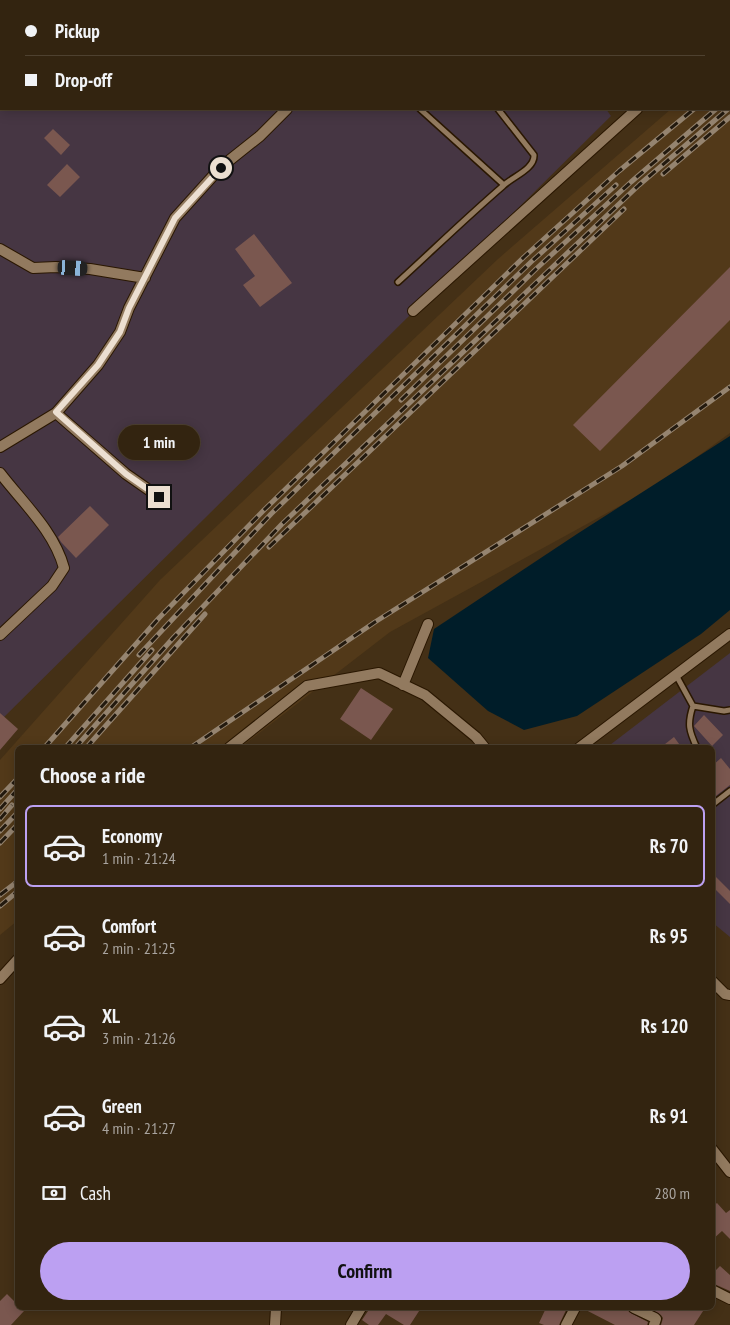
<!DOCTYPE html>
<html lang="en">
<head>
<meta charset="utf-8">
<style>
  :root { --surface:#332410; --page:#3b2c19; --text:#f1f3f6; --muted:#a9a49f; --line:#4e4130; --accent:#bca0f2 }
  body { margin:0; font-family:"PT Sans Narrow",sans-serif; background:var(--page); color:var(--text); height:100vh; display:flex; flex-direction:column; font-size:19px; white-space:nowrap }
  * { box-sizing:border-box; margin:0 }
  p { font-size:16px; color:var(--muted) }
  .icon { flex:none; width:28px; height:28px; fill:none; stroke:currentColor; stroke-width:2; stroke-linecap:round; stroke-linejoin:round }
  .map { position:relative; flex:1; overflow:hidden }
  .details { position:absolute; left:15px; top:745px; width:700px; height:565px; display:flex; flex-direction:column; background:var(--surface); border-radius:8px; box-shadow:0 2px 12px #0003,0 0 0 1px var(--line) }
  .details>* { flex:none }
  .guide { position:absolute; left:0px; top:0px; width:730px; height:110px; box-shadow:0 2px 12px #0003,0 0 0 1px var(--line); display:grid; align-content:center; height:110px; padding:0 25px; background:var(--surface) }
  .end { position:absolute; width:22px; height:22px; margin:-11px; border:6px solid #ecdfd1; background:#111; box-shadow:0 0 0 2px #111 }
  .from { border-radius:50% }
  .bubble { position:absolute; height:35px; border-radius:18px; background:var(--surface); box-shadow:0 2px 12px #0003,0 0 0 1px var(--line); font-size:16px; font-weight:800; line-height:35px; text-align:center }
  .car { position:absolute; width:15px; height:30px; margin:-15px -8px; border-radius:6px; box-shadow:0 0 4px 1px #0007; background:linear-gradient(#222 24%,#8ab4d8 0 40%,#222 0 76%,#8ab4d8 0 86%,#222 0) }
  .guide b { display:flex; align-items:center; gap:18px; height:48px; font-size:19px }
  .guide b+b { border-top:1px solid var(--line) }
  .guide i { width:12px; height:12px; background:var(--text) }
  ul { padding:0; list-style:none }
  li { display:flex; align-items:center; gap:15px; height:82px; margin:0 10px 8px; padding:0 15px; border:2px solid transparent; border-radius:8px }
  li div { flex:1 }
  li b { display:block; font-size:19px }
  li em { font-style:normal; font-weight:800 }
  li.active { border-color:var(--accent) }
  li>.icon { width:45px; height:45px; stroke-width:1.5 }
  h2 { padding:0 25px; font-size:22px; line-height:60px }
  .pay { display:flex; align-items:center; gap:12px; height:55px; padding:0 25px; font-size:19px }
  .pay p { margin-inline-start:auto }
  .button { display:flex; gap:10px; margin-top:auto; padding:10px 25px }
  .button a { flex:1; height:58px; border-radius:30px; background:var(--accent); color:#111; font-size:20px; font-weight:800; line-height:58px; text-align:center }
  .map>svg:first-child { display:block }
</style>
</head>
<body>
<div class="map">
<svg width="730" height="1325" viewBox="0 0 730 1325">
  <rect width="100%" height="100%" fill="#443016"/>
  <path fill="#463643" d="M0,0L534,1H1V109H606L611,116L0,721Z
    M730,653V937L713,923L712,748H606Z"/>
  <path fill="#523919" d="M730,57V433L658,485L390,632L241,747L18,748L17,921L0,935V760L160,580L498,259L671,109H729Z"/>
  <path fill="#001d29" d="M730,436V610L701,634L577,716L524,730L488,711L428,658L434,629L577,534Z"/>
  <path fill="#7a574f" d="M53,129L70,145L61,155L44,138Z
    M67,164L80,177L60,197L47,185Z
    M254,234L292,283L260,307L243,285L255,276L235,249Z
    M730,267V320L600,451L573,425Z
    M90,506L109,525L76,558L61,542L58,537Z
    M361,688L393,709L371,740L340,719Z
    M0,713L18,729L0,750Z
    M704,715L723,735L712,746L694,726Z
    M674,737L682,748H660Z
    M721,758L730,769V785L712,799V766Z
    M712,873L730,891V904L712,886Z
    M717,1203L726,1213L730,1210V1239L722,1231L712,1240V1207Z
    M720,1266L730,1275V1291L712,1283V1274Z
    M7,1294L18,1305V1308H20L24,1311L11,1325H0V1301Z
    M370,1308H421L410,1325H404L386,1314L378,1325H369L362,1320Z
    M546,1308H567L559,1325H544L539,1323Z
    M582,1308H627L629,1312L648,1322L647,1325H615Z
    M649,1308H705L694,1325H661L663,1318L661,1315Z"/>
  <g fill="none" stroke-linecap="round" stroke-linejoin="round">
    <g stroke="#2a1700" stroke-width="8">
      <path id="lane" d="M420,109L504,185
        M398,282C433,250 467,217 503,186C512,177 535,169 534,155L498,109
        M676,675L693,706L724,711L730,710
        M693,706C687,724 689,731 697,748
        M712,805L730,791"/>
    </g>
    <g stroke="#2a1700" stroke-width="12">
      <path id="street" d="M497,0L499,1
        M356,1L357,0
        M598,1L599,0
        M714,1L715,0
        M729,26L730,25
        M0,249L33,268L56,267L90,269L145,278
        M413,311L637,109
        M56,413L126,474L159,497
        M0,447L56,413L98,365L120,332L129,308L175,218L221,167L260,136L287,109
        M0,473C23,503 54,531 64,568L52,586L0,635
        M403,685L428,624
        M229,748L307,686L379,673L425,695L476,737L485,748
        M579,748L730,634
        M0,979L18,959
        M712,981L725,994L730,995
        M712,1149L730,1172
        M712,1290L730,1299
        M634,1308L655,1318L656,1319L654,1325
        M275,1325L276,1308
        M351,1325L361,1308
        M566,1325L575,1308"/>
    </g>
    <use href="#lane" stroke="#927a5f" stroke-width="5"/>
    <use href="#street" stroke="#927a5f" stroke-width="10"/>
    <g stroke="#958470" stroke-width="5">
      <path id="rail" d="M729,80L730,79
        M729,89L730,88
        M729,98L730,97
        M663,174L730,117
        M401,400L536,269L631,182L716,109
        M269,547L624,209
        M139,655L271,514L531,262L616,185
        M44,748L159,618L264,510L524,257L619,171L694,109
        M65,748L152,650
        M75,748L174,637L282,524L639,185L728,109
        M86,748L205,614
        M190,748L375,622L622,466L730,387
        M0,797L18,778
        M0,809L18,789
        M0,819L12,805
        M0,831L18,812
        M0,843L18,824
        M0,895L18,881
        M0,906L18,891"/>
    </g>
    <use href="#rail" stroke="#231a0f" stroke-width="3" stroke-dasharray="9" stroke-linecap="butt"/>
  </g>
  <g fill="none" stroke-linecap="round" stroke-linejoin="round">
    <path stroke="#ecdfd1" stroke-width="6" d="M159,497L126,474L56,412L98,365L120,332L129,308L175,218L221,168"/>
  </g>
</svg>
<i class="end from" style="left:221px;top:168px"></i>
<i class="end" style="left:159px;top:497px"></i>
<div class="bubble" style="left:118px;top:425px;width:82px">1 min</div>
<i class="car" style="left:73px;top:268px;rotate:93deg"></i>
<div class="guide">
<b><i class="from"></i>Pickup</b>
<b><i></i>Drop-off</b>
</div>
<section class="details">
<h2>Choose a ride</h2>
<ul>
<li class="active"><svg class="icon" aria-label="car" viewBox="0 0 24 24"><path d="M5 17H2v-5l4-1 3-4h7l3 4 3 1v5h-3M9 17h6M6 11h13"/><circle cx="7" cy="17" r="2"/><circle cx="17" cy="17" r="2"/></svg><div><b>Economy</b><p>1 min · 21:24</p></div><em>Rs 70</em></li>
<li><svg class="icon" aria-label="car" viewBox="0 0 24 24"><path d="M5 17H2v-5l4-1 3-4h7l3 4 3 1v5h-3M9 17h6M6 11h13"/><circle cx="7" cy="17" r="2"/><circle cx="17" cy="17" r="2"/></svg><div><b>Comfort</b><p>2 min · 21:25</p></div><em>Rs 95</em></li>
<li><svg class="icon" aria-label="car" viewBox="0 0 24 24"><path d="M5 17H2v-5l4-1 3-4h7l3 4 3 1v5h-3M9 17h6M6 11h13"/><circle cx="7" cy="17" r="2"/><circle cx="17" cy="17" r="2"/></svg><div><b>XL</b><p>3 min · 21:26</p></div><em>Rs 120</em></li>
<li><svg class="icon" aria-label="car" viewBox="0 0 24 24"><path d="M5 17H2v-5l4-1 3-4h7l3 4 3 1v5h-3M9 17h6M6 11h13"/><circle cx="7" cy="17" r="2"/><circle cx="17" cy="17" r="2"/></svg><div><b>Green</b><p>4 min · 21:27</p></div><em>Rs 91</em></li>
</ul>
<div class="pay"><svg class="icon" aria-label="cash" viewBox="0 0 24 24"><path d="M3 7h18v10H3z"/><circle cx="12" cy="12" r="2"/></svg>Cash<p>280 m</p></div>
<div class="button"><a>Confirm</a></div>
</section>
</div>
</body>
</html>
